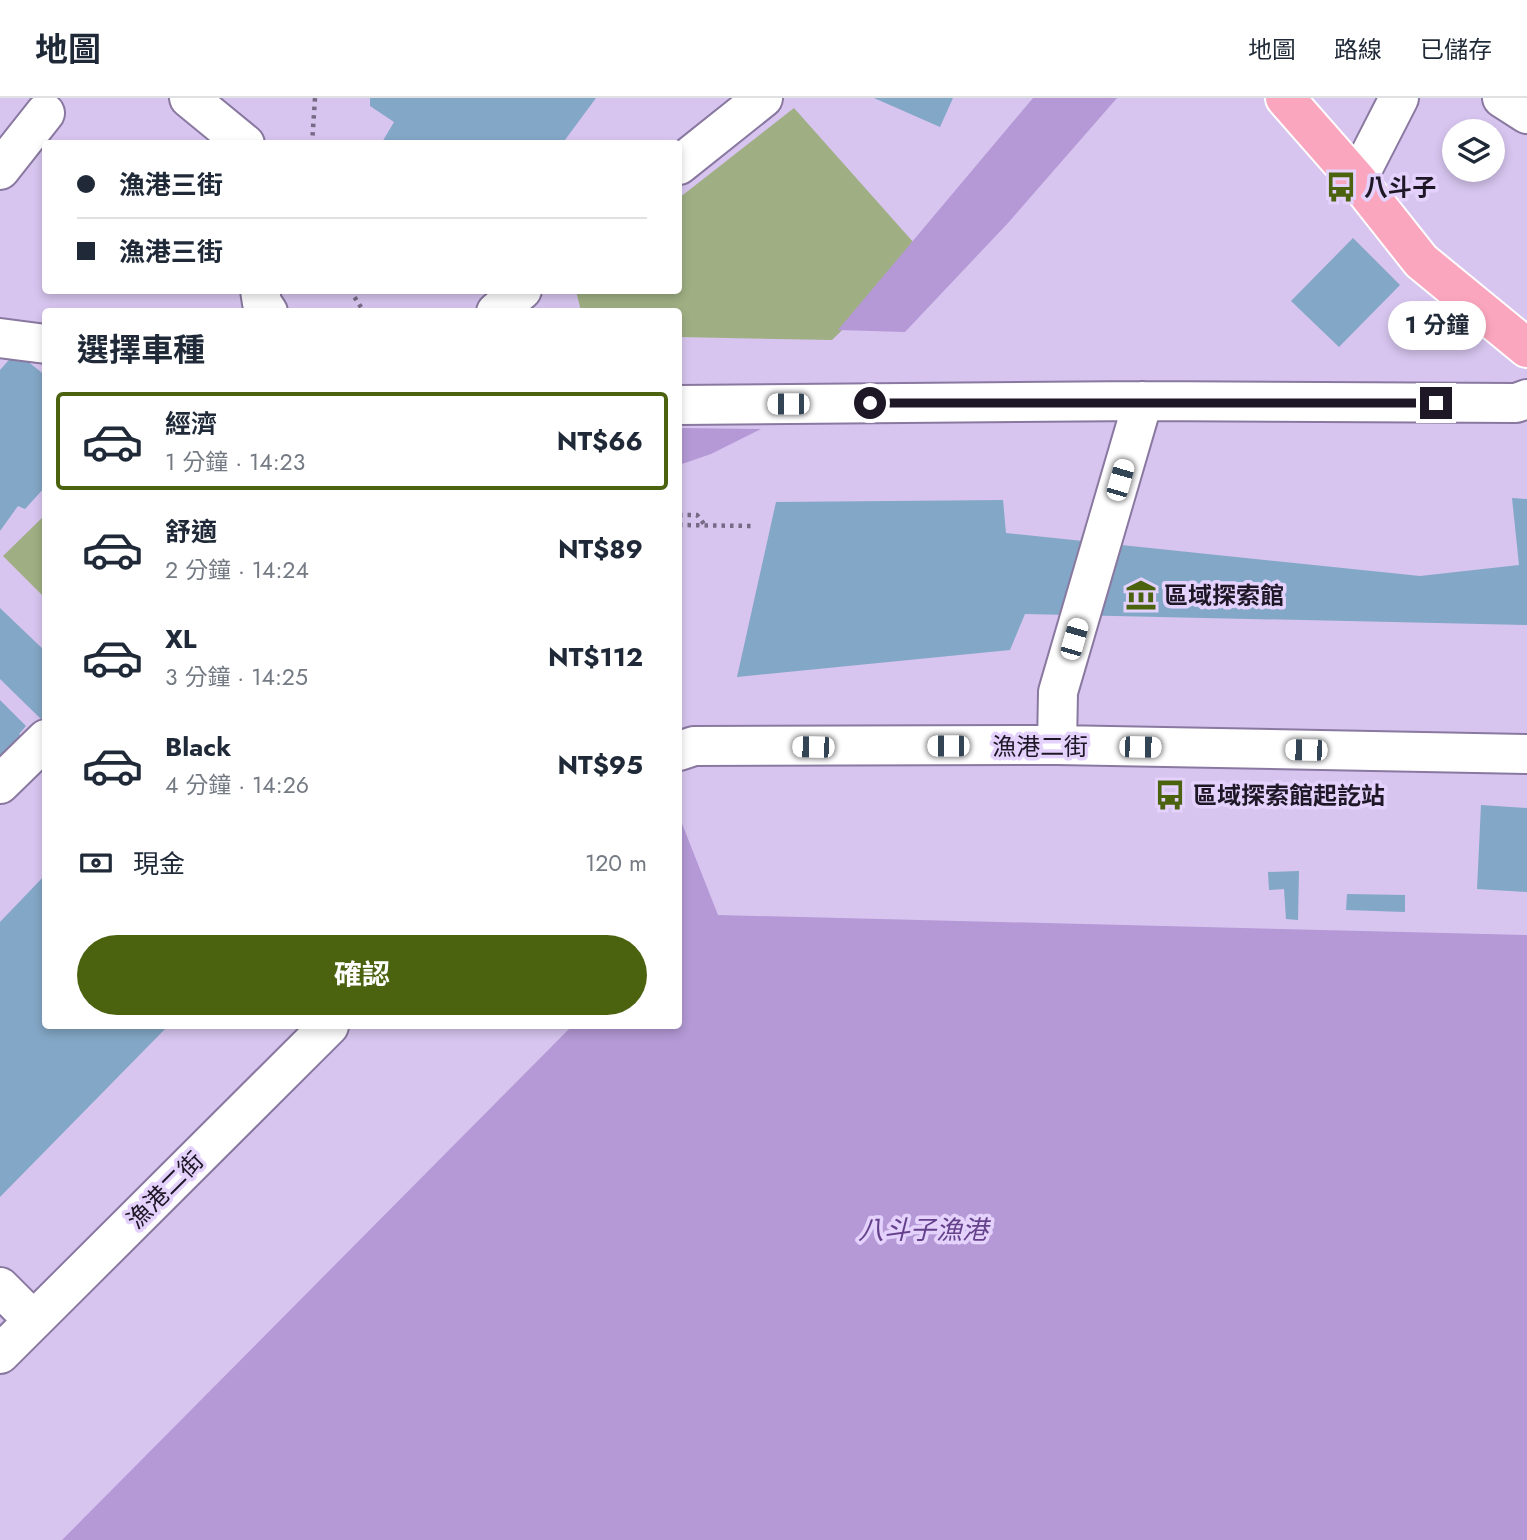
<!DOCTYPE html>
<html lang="zh-TW">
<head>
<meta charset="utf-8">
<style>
  :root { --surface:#fff; --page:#f2f2f3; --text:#1f2937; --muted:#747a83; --line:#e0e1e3; --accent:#4b620f }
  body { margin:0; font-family:Jost,"Noto Sans TC",sans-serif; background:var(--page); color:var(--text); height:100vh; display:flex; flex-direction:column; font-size:26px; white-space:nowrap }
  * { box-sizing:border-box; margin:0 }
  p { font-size:23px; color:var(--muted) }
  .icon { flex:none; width:38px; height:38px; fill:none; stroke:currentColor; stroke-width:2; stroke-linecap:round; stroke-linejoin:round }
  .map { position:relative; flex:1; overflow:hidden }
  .panel { position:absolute; left:42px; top:210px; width:640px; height:721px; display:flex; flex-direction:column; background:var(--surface); border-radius:7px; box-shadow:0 4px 10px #0003 }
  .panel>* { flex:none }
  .top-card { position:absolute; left:42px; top:42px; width:640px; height:154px; border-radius:7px; box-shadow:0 4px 10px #0003; display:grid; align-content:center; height:154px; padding:0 35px; background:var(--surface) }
  .controls { position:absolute; left:1442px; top:21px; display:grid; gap:14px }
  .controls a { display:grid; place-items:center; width:63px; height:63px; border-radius:50%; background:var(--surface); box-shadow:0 4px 10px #0003; font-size:35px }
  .end { position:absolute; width:32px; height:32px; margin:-16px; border:9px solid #1e1726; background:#fff; box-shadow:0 0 0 4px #fff }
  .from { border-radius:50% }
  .bubble { position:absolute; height:49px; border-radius:24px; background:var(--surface); box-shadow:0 4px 10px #0003; font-size:23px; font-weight:700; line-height:49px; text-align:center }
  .car { position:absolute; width:21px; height:42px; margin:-21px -10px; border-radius:9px; box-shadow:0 0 5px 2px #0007; background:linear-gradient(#fff 24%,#345 0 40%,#fff 0 76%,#345 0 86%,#fff 0) }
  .top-card b { display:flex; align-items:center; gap:24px; height:66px; font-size:26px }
  .top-card b+b { border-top:2px solid var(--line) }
  .top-card i { width:18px; height:18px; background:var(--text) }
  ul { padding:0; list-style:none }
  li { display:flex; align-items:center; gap:21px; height:98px; margin:0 14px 10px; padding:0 21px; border:4px solid transparent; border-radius:7px }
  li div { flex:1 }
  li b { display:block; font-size:26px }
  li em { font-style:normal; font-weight:700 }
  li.selected { border-color:var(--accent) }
  li>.icon { width:63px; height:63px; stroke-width:1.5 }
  h2 { padding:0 35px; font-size:32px; line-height:84px }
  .pay { display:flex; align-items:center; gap:18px; height:77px; padding:0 35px; font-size:26px }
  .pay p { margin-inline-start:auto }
  .primary-button { display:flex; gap:14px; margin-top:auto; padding:14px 35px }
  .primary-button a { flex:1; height:80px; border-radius:42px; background:var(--accent); color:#fff; font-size:28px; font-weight:700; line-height:80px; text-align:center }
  header { display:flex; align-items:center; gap:42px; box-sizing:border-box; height:98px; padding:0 35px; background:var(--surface); border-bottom:2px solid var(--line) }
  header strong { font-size:33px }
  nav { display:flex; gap:38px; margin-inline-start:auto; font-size:24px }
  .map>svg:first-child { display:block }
</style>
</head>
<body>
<header>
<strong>地圖</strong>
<nav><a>地圖</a><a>路線</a><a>已儲存</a></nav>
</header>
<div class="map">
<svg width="1527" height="1442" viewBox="0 0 1527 1442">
  <rect width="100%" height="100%" fill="#d7c5ef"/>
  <path fill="#9faf83" d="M794,10L922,154L832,242L679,239V214L581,213L576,193L679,192V100Z
    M45,417V500L3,458Z"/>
  <path fill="#b499d6" d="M1033,0H1117L1008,125L905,234L838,232Z
    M679,330L761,331L711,356L679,367Z
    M679,718L718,817L1527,837V1442H62L572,928H679Z"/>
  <path fill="#83a7c6" d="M370,0H596L562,46H381L394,24L370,8Z
    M874,0H953L940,29Z
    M1353,140L1400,187L1339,249L1291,203Z
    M16,254L46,278V388L25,411L18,408L0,433V272Z
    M1512,400L1527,401V527L1025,516L1010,552L737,579L776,404L1003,402L1006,435L1420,478L1519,467Z
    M0,510L46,554V620L43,623L0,581Z
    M0,602L26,628L19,636L31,647L0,678Z
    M1481,707L1527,710V794L1477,791Z
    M1299,773L1298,822L1286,821L1284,791L1269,792L1268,774Z
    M46,776V928H168L0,1099V824Z
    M1347,796L1405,797V814L1346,812Z"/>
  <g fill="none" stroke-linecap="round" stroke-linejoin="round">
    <g stroke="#89789f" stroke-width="42">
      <path id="minor" d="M189,0L245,46
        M1502,0L1527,16
        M679,67L763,0
        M0,72L45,15
        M1357,82L1399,0
        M260,192L262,205L268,214
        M496,214L522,192
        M0,240L46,246
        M679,307L1143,303L1516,305L1527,301
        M1057,647L1058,594L1143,303
        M679,653L694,648L1057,647L1527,656
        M0,686L46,641
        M0,1189L33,1222
        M0,1256L329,928"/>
    </g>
    <g stroke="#fff" stroke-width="42">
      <path id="major" d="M1285,0L1357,82L1421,163L1527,250"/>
    </g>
    <path stroke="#776a86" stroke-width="4.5" stroke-dasharray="3.5 5" stroke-linecap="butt" d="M312,46L315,0
      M350,192L364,214
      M679,417H697L704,426
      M679,427L752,428"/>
    <use href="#minor" stroke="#fff" stroke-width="38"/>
    <use href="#major" stroke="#fba6bf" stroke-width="38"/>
  </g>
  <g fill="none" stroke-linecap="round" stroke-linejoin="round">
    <path stroke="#1e1726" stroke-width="9" d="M870,305H1436"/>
  </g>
  <defs>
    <g id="bus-bare" transform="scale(2.415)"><path d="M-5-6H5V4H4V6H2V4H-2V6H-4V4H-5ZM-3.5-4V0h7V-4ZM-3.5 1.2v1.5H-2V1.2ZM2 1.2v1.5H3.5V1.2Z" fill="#4b620f" stroke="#e4d2fc" stroke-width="2.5" paint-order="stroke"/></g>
    <g id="museum-bare" transform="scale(2.415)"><path d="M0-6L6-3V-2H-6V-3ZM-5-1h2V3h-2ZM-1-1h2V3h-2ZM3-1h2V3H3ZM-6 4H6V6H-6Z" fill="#4b620f" stroke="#e4d2fc" stroke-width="2.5" paint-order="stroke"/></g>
  </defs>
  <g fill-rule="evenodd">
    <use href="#bus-bare" x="1341" y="89"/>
    <use href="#museum-bare" x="1141" y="497"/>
    <use href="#bus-bare" x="1170" y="697"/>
  </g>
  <g text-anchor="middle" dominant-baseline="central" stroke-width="7" stroke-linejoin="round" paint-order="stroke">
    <g font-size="24" font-weight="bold" fill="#1e1726" stroke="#e4d2fc" text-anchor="start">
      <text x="1364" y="89">八斗子</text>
      <text x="1164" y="497">區域探索館</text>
      <text x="1193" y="697">區域探索館起訖站</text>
    </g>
    <g font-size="24" fill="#1e1726" stroke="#e4d2fc">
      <text x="1040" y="648">漁港二街</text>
      <text transform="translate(165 1092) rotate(-45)">漁港二街</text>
    </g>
    <g font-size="26" font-style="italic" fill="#65418b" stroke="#e4d2fc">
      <text x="923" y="1132">八斗子漁港</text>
    </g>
  </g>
</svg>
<div class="controls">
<a><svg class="icon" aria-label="layers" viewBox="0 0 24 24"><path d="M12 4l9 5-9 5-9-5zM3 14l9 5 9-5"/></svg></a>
</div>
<i class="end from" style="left:870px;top:305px"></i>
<i class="end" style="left:1436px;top:305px"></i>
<div class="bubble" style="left:1388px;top:203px;width:98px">1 分鐘</div>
<i class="car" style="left:788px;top:306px;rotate:270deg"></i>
<i class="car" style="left:1120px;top:382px;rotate:16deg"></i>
<i class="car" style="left:1074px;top:541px;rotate:16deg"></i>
<i class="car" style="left:948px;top:648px;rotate:270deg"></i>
<i class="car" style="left:813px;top:649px;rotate:271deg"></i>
<i class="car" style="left:1140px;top:649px;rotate:91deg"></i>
<i class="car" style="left:1306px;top:652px;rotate:271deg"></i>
<div class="top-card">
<b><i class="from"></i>漁港三街</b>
<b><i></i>漁港三街</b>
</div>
<section class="panel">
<h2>選擇車種</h2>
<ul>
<li class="selected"><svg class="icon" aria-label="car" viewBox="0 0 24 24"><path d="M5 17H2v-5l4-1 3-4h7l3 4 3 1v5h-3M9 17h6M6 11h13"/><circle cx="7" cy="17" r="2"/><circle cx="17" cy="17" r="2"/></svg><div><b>經濟</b><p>1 分鐘 · 14:23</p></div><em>NT$66</em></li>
<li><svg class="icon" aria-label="car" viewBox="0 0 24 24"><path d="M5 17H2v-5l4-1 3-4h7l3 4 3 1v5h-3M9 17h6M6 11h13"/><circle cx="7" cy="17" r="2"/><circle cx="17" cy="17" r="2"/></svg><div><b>舒適</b><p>2 分鐘 · 14:24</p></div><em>NT$89</em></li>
<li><svg class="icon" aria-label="car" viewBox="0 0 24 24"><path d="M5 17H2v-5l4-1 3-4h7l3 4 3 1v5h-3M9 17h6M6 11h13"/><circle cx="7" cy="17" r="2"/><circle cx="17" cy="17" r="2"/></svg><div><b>XL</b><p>3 分鐘 · 14:25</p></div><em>NT$112</em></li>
<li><svg class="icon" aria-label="car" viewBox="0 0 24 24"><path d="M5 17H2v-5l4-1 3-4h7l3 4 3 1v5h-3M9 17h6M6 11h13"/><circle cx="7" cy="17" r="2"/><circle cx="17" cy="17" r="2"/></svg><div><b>Black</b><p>4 分鐘 · 14:26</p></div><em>NT$95</em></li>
</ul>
<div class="pay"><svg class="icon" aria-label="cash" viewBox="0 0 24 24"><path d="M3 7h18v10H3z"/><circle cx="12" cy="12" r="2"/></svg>現金<p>120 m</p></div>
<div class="primary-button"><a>確認</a></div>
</section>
</div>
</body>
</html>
